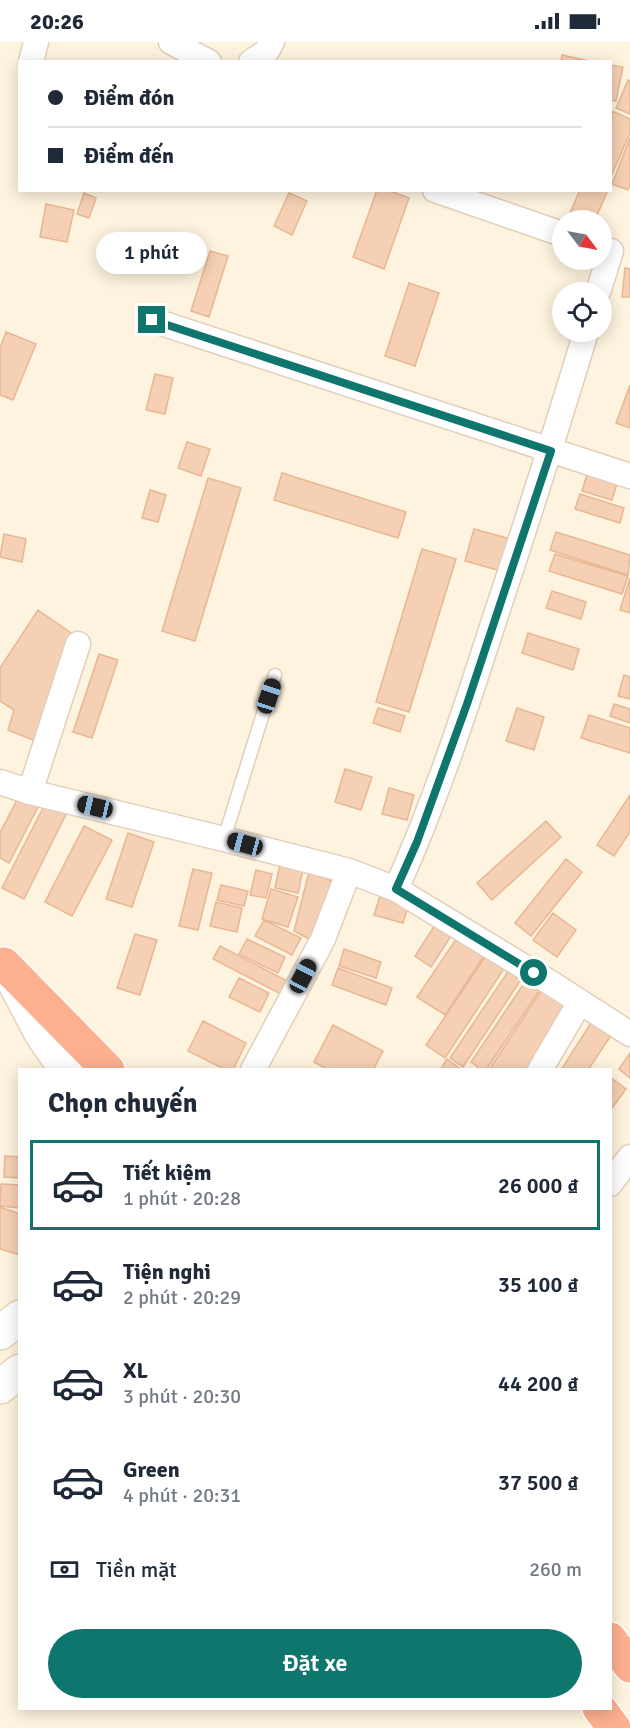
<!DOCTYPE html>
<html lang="vi">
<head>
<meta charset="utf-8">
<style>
  :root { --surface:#fff; --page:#f2f2f3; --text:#1f2937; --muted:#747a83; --line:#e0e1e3; --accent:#0f766e }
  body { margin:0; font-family:Signika,sans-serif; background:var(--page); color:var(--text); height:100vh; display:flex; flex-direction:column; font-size:22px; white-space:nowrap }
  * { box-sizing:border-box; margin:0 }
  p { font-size:20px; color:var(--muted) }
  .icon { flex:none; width:33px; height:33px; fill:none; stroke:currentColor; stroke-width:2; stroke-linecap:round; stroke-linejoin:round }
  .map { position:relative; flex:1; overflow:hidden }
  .panel { position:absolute; left:18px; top:1026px; width:594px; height:642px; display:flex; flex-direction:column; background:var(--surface); border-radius:0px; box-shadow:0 3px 15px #0003 }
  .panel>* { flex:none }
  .guide { position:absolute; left:18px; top:18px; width:594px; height:132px; border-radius:0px; box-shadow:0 3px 15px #0003; display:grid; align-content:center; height:132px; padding:0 30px; background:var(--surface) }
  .needle { width:39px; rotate:122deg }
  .buttons { position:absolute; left:552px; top:168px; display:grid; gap:12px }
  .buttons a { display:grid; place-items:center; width:60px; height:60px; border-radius:50%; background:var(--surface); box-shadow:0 3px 15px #0003; font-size:30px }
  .end { position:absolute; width:27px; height:27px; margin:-14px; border:8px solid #0f766e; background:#fff; box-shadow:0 0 0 3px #fff }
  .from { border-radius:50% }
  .bubble { position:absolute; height:42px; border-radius:21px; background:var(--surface); box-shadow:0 3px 15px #0003; font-size:20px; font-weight:600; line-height:42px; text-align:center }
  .car { position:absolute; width:18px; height:36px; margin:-18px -9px; border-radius:8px; box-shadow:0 0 4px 2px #0007; background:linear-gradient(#222 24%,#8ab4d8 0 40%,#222 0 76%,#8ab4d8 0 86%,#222 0) }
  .guide b { display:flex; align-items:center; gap:21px; height:57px; font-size:22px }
  .guide b+b { border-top:2px solid var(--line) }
  .guide i { width:15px; height:15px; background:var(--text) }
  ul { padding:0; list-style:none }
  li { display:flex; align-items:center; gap:18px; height:90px; margin:0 12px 9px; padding:0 18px; border:3px solid transparent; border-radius:0px }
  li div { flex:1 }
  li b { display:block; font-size:22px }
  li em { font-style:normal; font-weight:600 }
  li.current { border-color:var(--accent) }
  li>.icon { width:54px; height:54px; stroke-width:1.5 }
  h2 { padding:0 30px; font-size:27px; line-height:72px }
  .pay { display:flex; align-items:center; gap:15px; height:66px; padding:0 30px; font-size:22px }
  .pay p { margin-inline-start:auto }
  .action { display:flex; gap:12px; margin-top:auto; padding:12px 30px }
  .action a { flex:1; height:69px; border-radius:36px; background:var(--accent); color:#fff; font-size:24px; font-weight:600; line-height:69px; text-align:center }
  .status { display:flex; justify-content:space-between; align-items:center; height:42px; padding:0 30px; background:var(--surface); direction:ltr }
  .status svg { height:16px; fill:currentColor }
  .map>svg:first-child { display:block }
</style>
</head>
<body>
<div class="status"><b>20:26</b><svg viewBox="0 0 49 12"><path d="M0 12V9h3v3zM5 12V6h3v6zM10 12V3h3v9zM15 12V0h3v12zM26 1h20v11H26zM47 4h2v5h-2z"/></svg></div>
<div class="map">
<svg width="630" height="1686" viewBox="0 0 630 1686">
  <rect width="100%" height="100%" fill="#fef3de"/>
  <path fill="#f5d0b4" stroke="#e8b793" stroke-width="1.5" d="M562,13L594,20H561Z
    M610,23L623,25L616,59L610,58Z
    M628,38L630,39V72L616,66Z
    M612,69L630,77V91L610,137Z
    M630,96V143L628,148L612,142Z
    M377,148H388L409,156L384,227L353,215Z
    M580,148H608L595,178H582L569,173Z
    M84,151L96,156L89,176L77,172Z
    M289,151L307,159L292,193L274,184Z
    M46,162L74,168L67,200L40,195Z
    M210,209L228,214L209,275L191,269Z
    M625,226L630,227V255H622Z
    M409,241L439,251L415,324L385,314Z
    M6,290L36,302L13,358L0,353V306Z
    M155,332L173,336L165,372L146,368Z
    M630,343V386L616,381Z
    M187,400L210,407L201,434L178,426Z
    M589,426L619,435L612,458L582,449Z
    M282,431L406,470L398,496L274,458Z
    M208,436L241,446L195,599L162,589Z
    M150,448L166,453L158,480L142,476Z
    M580,452L624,466L620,481L575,467Z
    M474,487L514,498L505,530L465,519Z
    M556,490L630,513L628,533L550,508Z
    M4,492L26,497L22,520L0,515Z
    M422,507L456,517L409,670L376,660Z
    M555,512L628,534L622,552L549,529Z
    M630,536V571L620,568Z
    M552,549L586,560L581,577L546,566Z
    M38,568L74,593L38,700L8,688L14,668L0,659V626Z
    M528,591L579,607L573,628L522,611Z
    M99,612L118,618L92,696L73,690Z
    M624,633L630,635V657L618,654Z
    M614,662L630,667V681L610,674Z
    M378,666L405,674L400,690L373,681Z
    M517,666L544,675L534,708L506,699Z
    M589,673L630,686V711L581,696Z
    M345,727L372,735L361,768L335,760Z
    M389,746L414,753L407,778L382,772Z
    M630,753V790L614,814L597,803Z
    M19,754L39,763L9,821L0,816V791Z
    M46,760L67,770L24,857L2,846Z
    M546,779L561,795L492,858L477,841Z
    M84,784L112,798L72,874L45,860Z
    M128,791L154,800L132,865L106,857Z
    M566,817L582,830L531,894L515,881Z
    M280,822L303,827L298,851L275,846Z
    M193,827L212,831L198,888L179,884Z
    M256,828L272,832L266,856L250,853Z
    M309,830L340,842L311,898L294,889Z
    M221,843L248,849L244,864L217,858Z
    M271,847L298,855L288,885L262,877Z
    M380,854L409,862L403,881L374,873Z
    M216,860L242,866L237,890L210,884Z
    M553,871L576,888L557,915L533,898Z
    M264,878L301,896L292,913L255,894Z
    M435,883L451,894L431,925L415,914Z
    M135,892L157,898L140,953L117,946Z
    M457,896L484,914L445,973L417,955Z
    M247,897L285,915L278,931L239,912Z
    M220,904L291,941L285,954L213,917Z
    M344,907L381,920L376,936L339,924Z
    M489,909L507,922L445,1016L426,1003Z
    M511,925L524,933L463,1025L450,1016Z
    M338,926L392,946L386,963L332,943Z
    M239,936L269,951L260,970L229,955Z
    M527,937L541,946L486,1028H482L471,1020Z
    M545,943L568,960L532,1028H489Z
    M596,973L616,986L588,1028H561Z
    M203,979L246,1001L233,1028H226L188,1009Z
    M333,983L383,1009L373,1028H328L314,1020Z
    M630,1011V1036L619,1027Z
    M447,1017L462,1028H440Z
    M610,1035L626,1047L610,1069Z
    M5,1114L20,1115V1136L4,1135Z
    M1,1142L20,1143V1166L0,1164Z
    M0,1165L20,1172V1213L0,1207Z"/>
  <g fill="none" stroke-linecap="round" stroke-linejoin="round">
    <g stroke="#e2ceba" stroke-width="15">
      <path id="lane" d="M224,797L275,633"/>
    </g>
    <g stroke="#e2ceba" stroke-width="27">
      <path id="street" d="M171,0L209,20
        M31,20L36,0
        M251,20L267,9L272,0
        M435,148L562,192
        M598,250L611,209
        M152,278L630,434
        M0,740L30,750L224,797L349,829L396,847L554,943L630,992
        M30,750L78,602
        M396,847C434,763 463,675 491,588C524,489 556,389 586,290
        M253,1028L323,897L349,829
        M540,1028L580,960
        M610,1142L630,1115"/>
    </g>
    <g stroke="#e9d2b9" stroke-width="36">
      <path id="secondary" d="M11,934L41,991L66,1028
        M0,1291L20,1275
        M0,1345L20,1329"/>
    </g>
    <g stroke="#fff" stroke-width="36">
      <path id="highway" d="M4,922L108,1028
        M610,1597L630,1624
        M599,1666L614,1686"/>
    </g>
    <use href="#lane" stroke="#fff" stroke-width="12"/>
    <use href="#street" stroke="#fff" stroke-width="24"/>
    <use href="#secondary" stroke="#fff" stroke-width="33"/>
    <use href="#highway" stroke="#fdb090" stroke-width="33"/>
  </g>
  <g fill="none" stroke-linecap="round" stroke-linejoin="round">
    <path stroke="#0f766e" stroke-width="8" d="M152,278L551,409L467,662L417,800L396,847L534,931"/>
  </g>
</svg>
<div class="buttons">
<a><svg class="needle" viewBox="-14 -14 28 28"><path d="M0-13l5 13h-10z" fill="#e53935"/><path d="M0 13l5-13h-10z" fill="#747a83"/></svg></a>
<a><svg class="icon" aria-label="locate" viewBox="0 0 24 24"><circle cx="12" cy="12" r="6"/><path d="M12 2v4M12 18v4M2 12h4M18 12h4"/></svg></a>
</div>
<i class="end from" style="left:534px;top:931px"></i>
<i class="end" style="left:152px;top:278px"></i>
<div class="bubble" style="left:96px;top:190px;width:111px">1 phút</div>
<i class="car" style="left:269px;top:654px;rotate:18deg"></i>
<i class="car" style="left:95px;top:765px;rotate:283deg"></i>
<i class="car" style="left:245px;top:802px;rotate:285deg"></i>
<i class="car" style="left:303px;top:934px;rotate:28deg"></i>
<div class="guide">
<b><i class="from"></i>Điểm đón</b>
<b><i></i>Điểm đến</b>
</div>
<section class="panel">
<h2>Chọn chuyến</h2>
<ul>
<li class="current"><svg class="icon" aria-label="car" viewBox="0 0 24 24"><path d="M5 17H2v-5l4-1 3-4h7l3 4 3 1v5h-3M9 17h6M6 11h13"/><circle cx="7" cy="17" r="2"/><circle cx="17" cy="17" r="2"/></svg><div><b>Tiết kiệm</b><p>1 phút · 20:28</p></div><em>26 000 ₫</em></li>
<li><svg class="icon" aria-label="car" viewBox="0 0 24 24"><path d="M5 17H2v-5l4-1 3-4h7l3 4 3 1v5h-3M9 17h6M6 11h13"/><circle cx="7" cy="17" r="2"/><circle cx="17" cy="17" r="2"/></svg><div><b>Tiện nghi</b><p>2 phút · 20:29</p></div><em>35 100 ₫</em></li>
<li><svg class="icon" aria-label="car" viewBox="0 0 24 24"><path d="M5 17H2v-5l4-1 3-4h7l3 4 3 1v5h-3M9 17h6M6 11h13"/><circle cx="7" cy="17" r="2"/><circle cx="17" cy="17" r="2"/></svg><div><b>XL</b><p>3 phút · 20:30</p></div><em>44 200 ₫</em></li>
<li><svg class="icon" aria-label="car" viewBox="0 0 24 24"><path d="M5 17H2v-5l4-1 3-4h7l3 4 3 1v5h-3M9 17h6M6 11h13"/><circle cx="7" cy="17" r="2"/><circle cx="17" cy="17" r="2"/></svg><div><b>Green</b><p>4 phút · 20:31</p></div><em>37 500 ₫</em></li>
</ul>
<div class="pay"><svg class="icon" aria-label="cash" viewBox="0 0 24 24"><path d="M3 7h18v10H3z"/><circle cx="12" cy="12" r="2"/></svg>Tiền mặt<p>260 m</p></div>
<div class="action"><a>Đặt xe</a></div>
</section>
</div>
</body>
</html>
